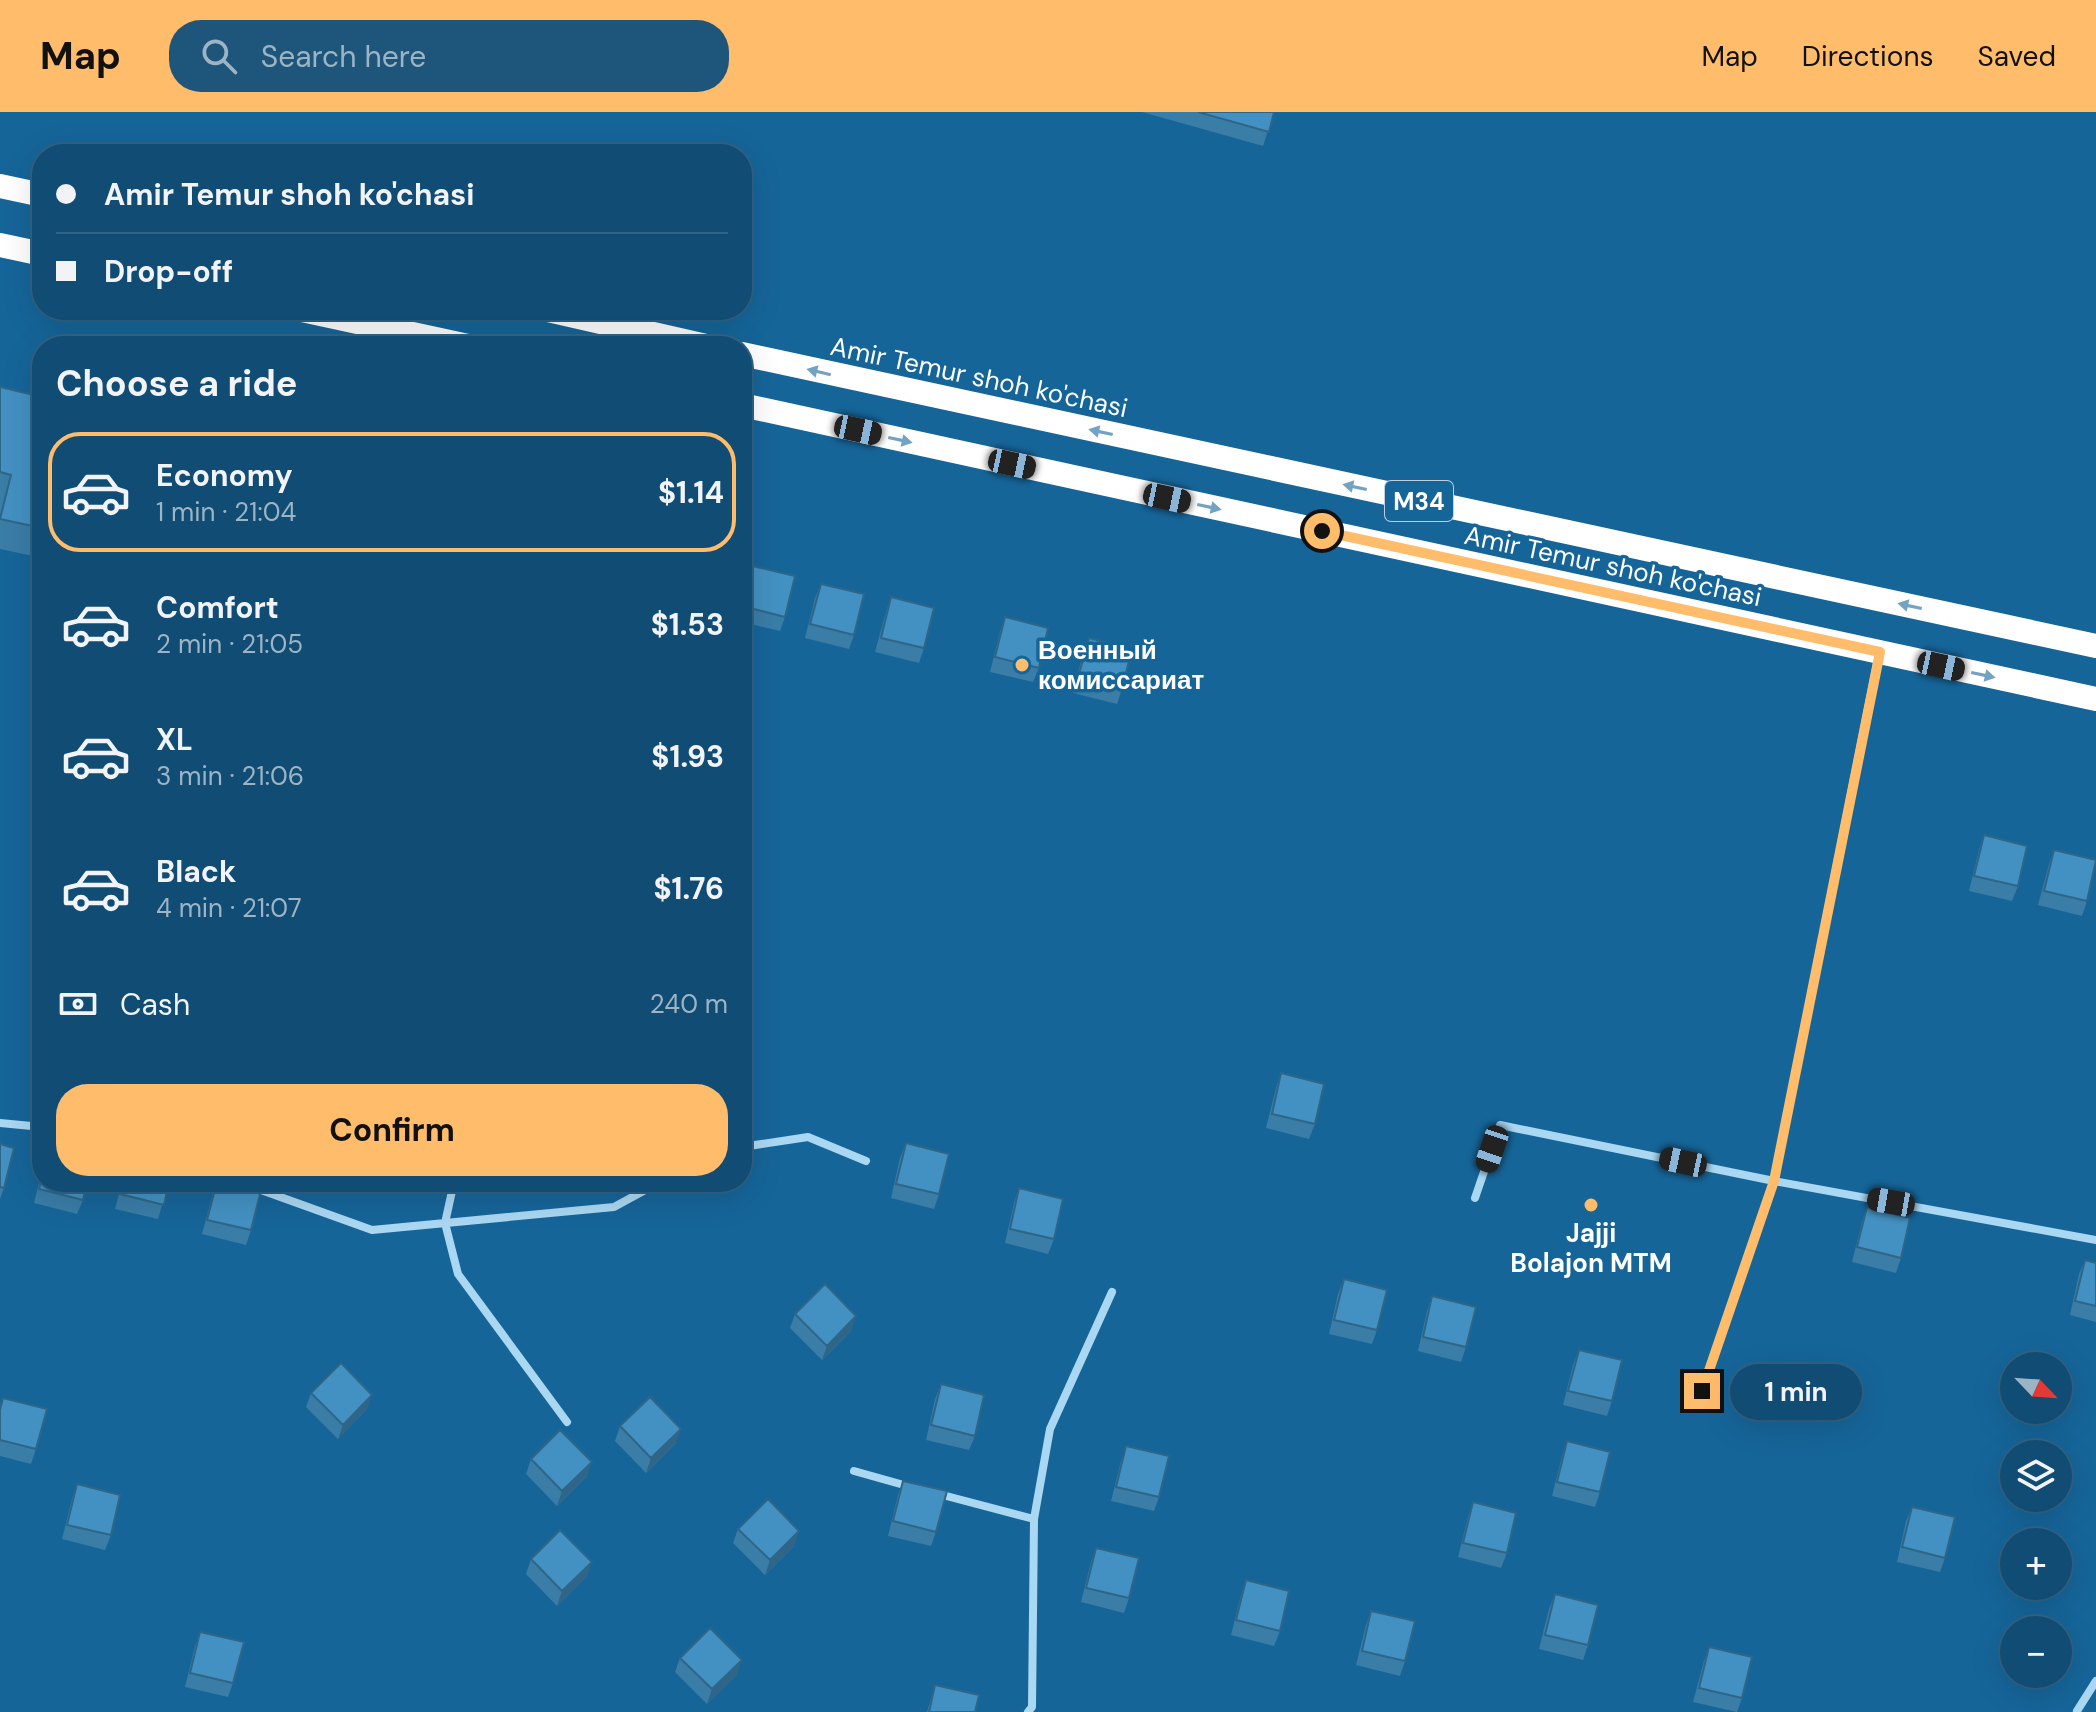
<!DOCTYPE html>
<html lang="en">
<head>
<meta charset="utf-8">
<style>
  :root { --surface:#104c73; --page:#1e567b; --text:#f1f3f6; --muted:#9cb4c4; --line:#306385; --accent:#ffbc6b }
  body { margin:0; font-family:"DM Sans",sans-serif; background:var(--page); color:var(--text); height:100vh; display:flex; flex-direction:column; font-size:30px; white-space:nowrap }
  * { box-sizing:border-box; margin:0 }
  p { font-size:26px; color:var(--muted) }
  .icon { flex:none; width:44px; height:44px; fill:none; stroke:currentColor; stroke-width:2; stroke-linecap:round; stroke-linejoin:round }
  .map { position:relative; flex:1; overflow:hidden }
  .sheet { position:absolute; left:32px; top:224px; width:720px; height:856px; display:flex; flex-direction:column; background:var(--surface); border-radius:32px; box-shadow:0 8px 32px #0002,0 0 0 2px var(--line) }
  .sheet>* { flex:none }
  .top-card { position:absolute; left:32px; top:32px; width:720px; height:176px; border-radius:32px; box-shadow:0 8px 32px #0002,0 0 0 2px var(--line); display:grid; align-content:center; height:176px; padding:0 24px; background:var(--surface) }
  .needle { width:52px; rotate:115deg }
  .buttons { position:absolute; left:2000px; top:1240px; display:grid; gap:16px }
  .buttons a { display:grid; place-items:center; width:72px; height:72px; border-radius:50%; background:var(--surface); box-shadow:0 8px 32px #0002,0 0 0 2px var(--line); font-size:40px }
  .end { position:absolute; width:36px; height:36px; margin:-18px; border:10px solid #ffbc6b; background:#111; box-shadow:0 0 0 4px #111 }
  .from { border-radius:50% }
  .bubble { position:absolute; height:56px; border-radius:28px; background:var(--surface); box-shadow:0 8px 32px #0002,0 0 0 2px var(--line); font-size:26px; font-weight:700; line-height:56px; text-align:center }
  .car { position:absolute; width:24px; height:48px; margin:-24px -12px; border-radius:10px; box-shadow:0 0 6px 2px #0007; background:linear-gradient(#222 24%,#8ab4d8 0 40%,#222 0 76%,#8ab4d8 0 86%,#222 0) }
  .top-card b { display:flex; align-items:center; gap:28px; height:76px; font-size:30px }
  .top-card b+b { border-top:2px solid var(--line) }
  .top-card i { width:20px; height:20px; background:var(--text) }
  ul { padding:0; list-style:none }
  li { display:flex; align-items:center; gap:24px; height:120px; margin:0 16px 12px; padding:0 8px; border:4px solid transparent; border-radius:32px }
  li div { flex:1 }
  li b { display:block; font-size:30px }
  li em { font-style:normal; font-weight:700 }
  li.current { border-color:var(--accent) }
  li>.icon { width:72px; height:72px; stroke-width:1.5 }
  h2 { padding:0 24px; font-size:36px; line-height:96px }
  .pay { display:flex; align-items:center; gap:20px; height:88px; padding:0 24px; font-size:30px }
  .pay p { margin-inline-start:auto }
  .button { display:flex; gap:16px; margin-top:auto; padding:16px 24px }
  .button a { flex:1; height:92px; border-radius:32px; background:var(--accent); color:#111; font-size:32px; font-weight:700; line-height:92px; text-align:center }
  header { display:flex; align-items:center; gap:48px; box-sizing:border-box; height:112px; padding:0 40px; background:var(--accent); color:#111 }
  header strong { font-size:38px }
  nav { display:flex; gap:44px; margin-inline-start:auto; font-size:28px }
  .search { width:560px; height:72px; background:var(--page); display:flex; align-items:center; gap:20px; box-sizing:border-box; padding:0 28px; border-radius:32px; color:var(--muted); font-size:30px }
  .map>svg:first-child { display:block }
</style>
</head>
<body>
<header>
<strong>Map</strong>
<div class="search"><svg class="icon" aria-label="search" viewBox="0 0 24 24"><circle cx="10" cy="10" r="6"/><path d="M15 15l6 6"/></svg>Search here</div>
<nav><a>Map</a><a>Directions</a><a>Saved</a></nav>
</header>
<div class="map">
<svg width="2096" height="1600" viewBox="0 0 2096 1600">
  <rect width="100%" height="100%" fill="#166599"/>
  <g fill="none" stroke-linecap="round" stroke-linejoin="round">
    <path stroke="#aad7f2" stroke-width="8" d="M0,1011L42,1015
      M742,1035L808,1025L866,1049
      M239,1070L372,1118L614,1095L660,1070
      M454,1070L445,1111L458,1162L567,1310
      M1475,1086L1500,1013L1774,1069L2096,1128
      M1702,1279L1774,1069L1879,541
      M854,1359L911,1375
      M935,1381L1034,1407
      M2077,1599L2096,1569
      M1028,1600L1032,1595L1034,1407L1050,1317L1112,1180"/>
    <path stroke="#fff" stroke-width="24" d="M0,74L42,83
      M0,133L42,142
      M302,198L468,234
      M548,198L706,234
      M742,242L2096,534
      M742,293L2096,587"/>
  </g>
  <path fill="#3a7da7" d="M1142,0H1274L1263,34Z
    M0,275L42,285V421L33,444L0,437Z
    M752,454L785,505L780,519L742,510V487Z
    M821,472L854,523L849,537L805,526L815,486Z
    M891,485L924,536L919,551L875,540L886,500Z
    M1005,505L1039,556L1033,570L990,560L1000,520Z
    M1089,526L1122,577L1117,592L1073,581L1083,541Z
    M1984,723L2018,774L2012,789L1969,779L1979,738Z
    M2054,738L2087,789L2082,804L2038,793L2049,752Z
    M1281,961L1315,1012L1309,1027L1266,1016L1276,976Z
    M906,1031L939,1082L934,1097L891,1086L900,1046Z
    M0,1032L4,1076L0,1087Z
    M42,1058V1070L83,1088L77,1102L34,1091Z
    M122,1070H169L158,1107L115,1097Z
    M216,1070L251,1118L246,1133L202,1122Z
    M1019,1076L1054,1127L1048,1142L1005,1131L1014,1091Z
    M1867,1095L1901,1146L1896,1161L1852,1150L1862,1110Z
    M2085,1148L2096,1151V1210L2070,1203L2079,1162Z
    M1344,1167L1377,1218L1372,1232L1329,1222L1338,1182Z
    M1432,1184L1466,1235L1461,1250L1418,1239L1427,1199Z
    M795,1202L851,1219L822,1248L790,1216Z
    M1579,1238L1612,1289L1607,1304L1563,1293L1573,1253Z
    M941,1272L975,1324L969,1338L926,1328L935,1287Z
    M311,1281L367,1297L338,1327L306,1295Z
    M3,1286L36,1337L31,1352L0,1344V1294Z
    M620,1314L676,1331L646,1361L615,1329Z
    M1567,1329L1600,1380L1595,1395L1552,1384L1562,1344Z
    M1126,1334L1159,1385L1154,1399L1111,1389L1121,1349Z
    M531,1347L587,1364L557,1394L526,1362Z
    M903,1369L936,1420L931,1434L888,1424L898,1383Z
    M77,1372L111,1423L105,1438L62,1427L72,1387Z
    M1473,1390L1507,1441L1501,1456L1458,1445L1468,1405Z
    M1912,1395L1945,1446L1940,1460L1897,1450L1906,1409Z
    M738,1417L794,1434L765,1463L733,1431Z
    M1096,1436L1129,1486L1124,1501L1081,1490L1091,1450Z
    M531,1447L587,1464L557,1494L526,1462Z
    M1246,1468L1280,1519L1274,1534L1231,1523L1241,1483Z
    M1555,1482L1588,1533L1583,1548L1539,1537L1549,1497Z
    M1371,1499L1405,1549L1400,1564L1356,1553L1366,1513Z
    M200,1520L233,1571L228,1585L185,1575L195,1534Z
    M1709,1535L1742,1586L1737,1600L1693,1590L1704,1549Z
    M680,1546L737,1563L707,1592L675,1560Z
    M935,1573L975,1600H927Z"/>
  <path fill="#2f6688" d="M856,1204L851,1219L822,1248L827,1234Z
    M372,1283L367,1297L338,1327L343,1313Z
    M681,1317L676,1331L646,1361L651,1346Z
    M592,1350L587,1364L557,1394L562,1379Z
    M799,1419L794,1434L765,1463L770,1448Z
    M592,1450L587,1464L557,1494L562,1479Z
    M742,1548L737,1563L707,1592L712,1577Z"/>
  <path fill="#4391c2" stroke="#2f6688" stroke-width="2" d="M1198,0H1274L1269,20Z
    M0,275L42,285V416L0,407L11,363L0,360Z
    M752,454L795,464L785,505L742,494Z
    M821,472L864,482L854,523L810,512Z
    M891,485L934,496L924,536L881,526Z
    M1005,505L1048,516L1039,556L995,545Z
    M1089,526L1132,537L1122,577L1078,566Z
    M1984,723L2027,734L2018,774L1974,764Z
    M2054,738L2096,748L2087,789L2044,779Z
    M1281,961L1324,972L1315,1012L1272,1002Z
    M906,1031L949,1042L939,1082L896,1072Z
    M0,1032L14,1036L4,1076L0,1075Z
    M42,1065V1070H87L83,1088L39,1077Z
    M123,1070H169L164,1093L120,1082Z
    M217,1070H229L261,1078L251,1118L207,1108Z
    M1019,1076L1063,1087L1054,1127L1010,1117Z
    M1867,1095L1910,1106L1901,1146L1857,1135Z
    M2085,1148L2096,1151V1194L2075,1189Z
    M1344,1167L1387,1178L1377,1218L1334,1208Z
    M825,1172L856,1204L827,1234L795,1202Z
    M1432,1184L1476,1195L1466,1235L1423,1225Z
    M1579,1238L1622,1248L1612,1289L1568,1279Z
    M341,1251L372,1283L343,1313L311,1281Z
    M941,1272L984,1283L975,1324L931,1313Z
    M650,1285L681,1317L651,1346L620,1314Z
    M3,1286L47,1297L36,1337L0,1328V1298Z
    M560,1318L592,1350L562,1379L531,1347Z
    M1567,1329L1610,1340L1600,1380L1557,1370Z
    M1126,1334L1169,1344L1159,1385L1116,1375Z
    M903,1369L947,1379L936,1420L893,1409Z
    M77,1372L120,1383L111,1423L67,1413Z
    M768,1387L799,1419L770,1448L738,1417Z
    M1473,1390L1516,1401L1507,1441L1463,1431Z
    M1912,1395L1955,1405L1945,1446L1902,1435Z
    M560,1418L592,1450L562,1479L531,1447Z
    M1096,1436L1139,1446L1129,1486L1086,1476Z
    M1246,1468L1289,1479L1280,1519L1236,1508Z
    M1555,1482L1598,1493L1588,1533L1545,1523Z
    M1371,1499L1415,1509L1405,1549L1362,1539Z
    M710,1516L742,1548L712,1577L680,1546Z
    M200,1520L244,1530L233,1571L190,1561Z
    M1709,1535L1752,1545L1742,1586L1699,1576Z
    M935,1573L979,1583L975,1600H929Z"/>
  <defs><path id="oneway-solid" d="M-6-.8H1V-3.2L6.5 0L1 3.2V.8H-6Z" transform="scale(2)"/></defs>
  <g fill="#73a3c2">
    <use href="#oneway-solid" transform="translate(819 260) rotate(-167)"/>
    <use href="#oneway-solid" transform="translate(1101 320) rotate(-168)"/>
    <use href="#oneway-solid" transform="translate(900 328) rotate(12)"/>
    <use href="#oneway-solid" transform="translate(1355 375) rotate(-168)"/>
    <use href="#oneway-solid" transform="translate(1209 395) rotate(12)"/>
    <use href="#oneway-solid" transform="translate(1910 494) rotate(-168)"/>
    <use href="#oneway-solid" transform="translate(1983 563) rotate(12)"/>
  </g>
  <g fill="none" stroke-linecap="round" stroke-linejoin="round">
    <path stroke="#ffbc6b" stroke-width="10" d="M1322,419L1880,540L1774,1069L1702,1279"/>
  </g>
  <g fill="#ffbc6b" stroke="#166599" stroke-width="3">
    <circle cx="1022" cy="553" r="8"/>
    <circle cx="1591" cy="1093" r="8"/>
  </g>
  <g text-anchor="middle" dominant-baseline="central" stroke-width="7" stroke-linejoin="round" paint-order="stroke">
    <rect fill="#166599" stroke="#b9d1e0" stroke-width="2" x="1385" y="369" width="68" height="40" rx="6"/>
    <g font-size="24" font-weight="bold" fill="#fff">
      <text x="1419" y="389">M34</text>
    </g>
    <g font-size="26" fill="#fff" stroke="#166599">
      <text transform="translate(979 265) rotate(12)">Amir Temur shoh ko'chasi</text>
      <text transform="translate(1613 454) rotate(12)">Amir Temur shoh ko'chasi</text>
    </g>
    <g font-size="26" font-weight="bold" fill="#fff" stroke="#166599" text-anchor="start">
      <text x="1038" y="538">Военный<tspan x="1038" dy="30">комиссариат</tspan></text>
      <text x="1591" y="1121" text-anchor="middle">Jajji<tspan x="1591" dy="30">Bolajon MTM</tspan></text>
    </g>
  </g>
</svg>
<div class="buttons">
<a><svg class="needle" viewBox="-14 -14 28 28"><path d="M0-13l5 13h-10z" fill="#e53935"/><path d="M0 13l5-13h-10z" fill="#9cb4c4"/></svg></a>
<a><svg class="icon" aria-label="layers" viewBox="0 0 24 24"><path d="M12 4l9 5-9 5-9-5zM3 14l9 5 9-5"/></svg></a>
<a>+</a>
<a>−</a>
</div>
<i class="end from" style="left:1322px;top:419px"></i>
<i class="end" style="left:1702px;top:1279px"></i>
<div class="bubble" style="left:1730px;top:1252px;width:132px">1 min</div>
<i class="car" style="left:858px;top:318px;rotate:102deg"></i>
<i class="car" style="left:1012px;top:352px;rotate:102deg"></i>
<i class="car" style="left:1167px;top:386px;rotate:102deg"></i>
<i class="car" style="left:1941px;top:554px;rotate:102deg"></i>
<i class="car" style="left:1492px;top:1037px;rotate:199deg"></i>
<i class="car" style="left:1683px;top:1050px;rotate:282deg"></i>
<i class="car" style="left:1891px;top:1090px;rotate:280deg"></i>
<div class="top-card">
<b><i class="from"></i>Amir Temur shoh ko'chasi</b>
<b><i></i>Drop-off</b>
</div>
<section class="sheet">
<h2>Choose a ride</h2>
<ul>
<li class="current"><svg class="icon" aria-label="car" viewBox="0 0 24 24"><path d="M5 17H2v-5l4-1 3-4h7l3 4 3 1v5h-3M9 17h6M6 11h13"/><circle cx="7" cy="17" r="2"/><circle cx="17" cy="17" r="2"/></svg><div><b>Economy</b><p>1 min · 21:04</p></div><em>$1.14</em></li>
<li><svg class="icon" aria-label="car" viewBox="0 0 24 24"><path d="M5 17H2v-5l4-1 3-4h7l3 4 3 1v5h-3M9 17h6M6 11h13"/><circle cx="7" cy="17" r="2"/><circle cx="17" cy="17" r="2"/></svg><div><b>Comfort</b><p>2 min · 21:05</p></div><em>$1.53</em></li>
<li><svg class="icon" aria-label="car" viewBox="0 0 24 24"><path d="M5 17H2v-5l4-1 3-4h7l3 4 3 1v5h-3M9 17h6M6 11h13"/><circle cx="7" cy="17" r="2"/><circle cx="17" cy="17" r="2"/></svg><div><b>XL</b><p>3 min · 21:06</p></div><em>$1.93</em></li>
<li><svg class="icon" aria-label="car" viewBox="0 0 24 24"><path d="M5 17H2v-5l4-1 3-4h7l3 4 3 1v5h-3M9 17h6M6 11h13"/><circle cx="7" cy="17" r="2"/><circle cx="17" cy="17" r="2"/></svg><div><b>Black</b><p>4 min · 21:07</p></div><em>$1.76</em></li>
</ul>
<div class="pay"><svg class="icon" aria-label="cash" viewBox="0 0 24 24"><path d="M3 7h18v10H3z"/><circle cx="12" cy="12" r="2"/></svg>Cash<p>240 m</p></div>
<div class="button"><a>Confirm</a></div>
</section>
</div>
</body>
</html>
